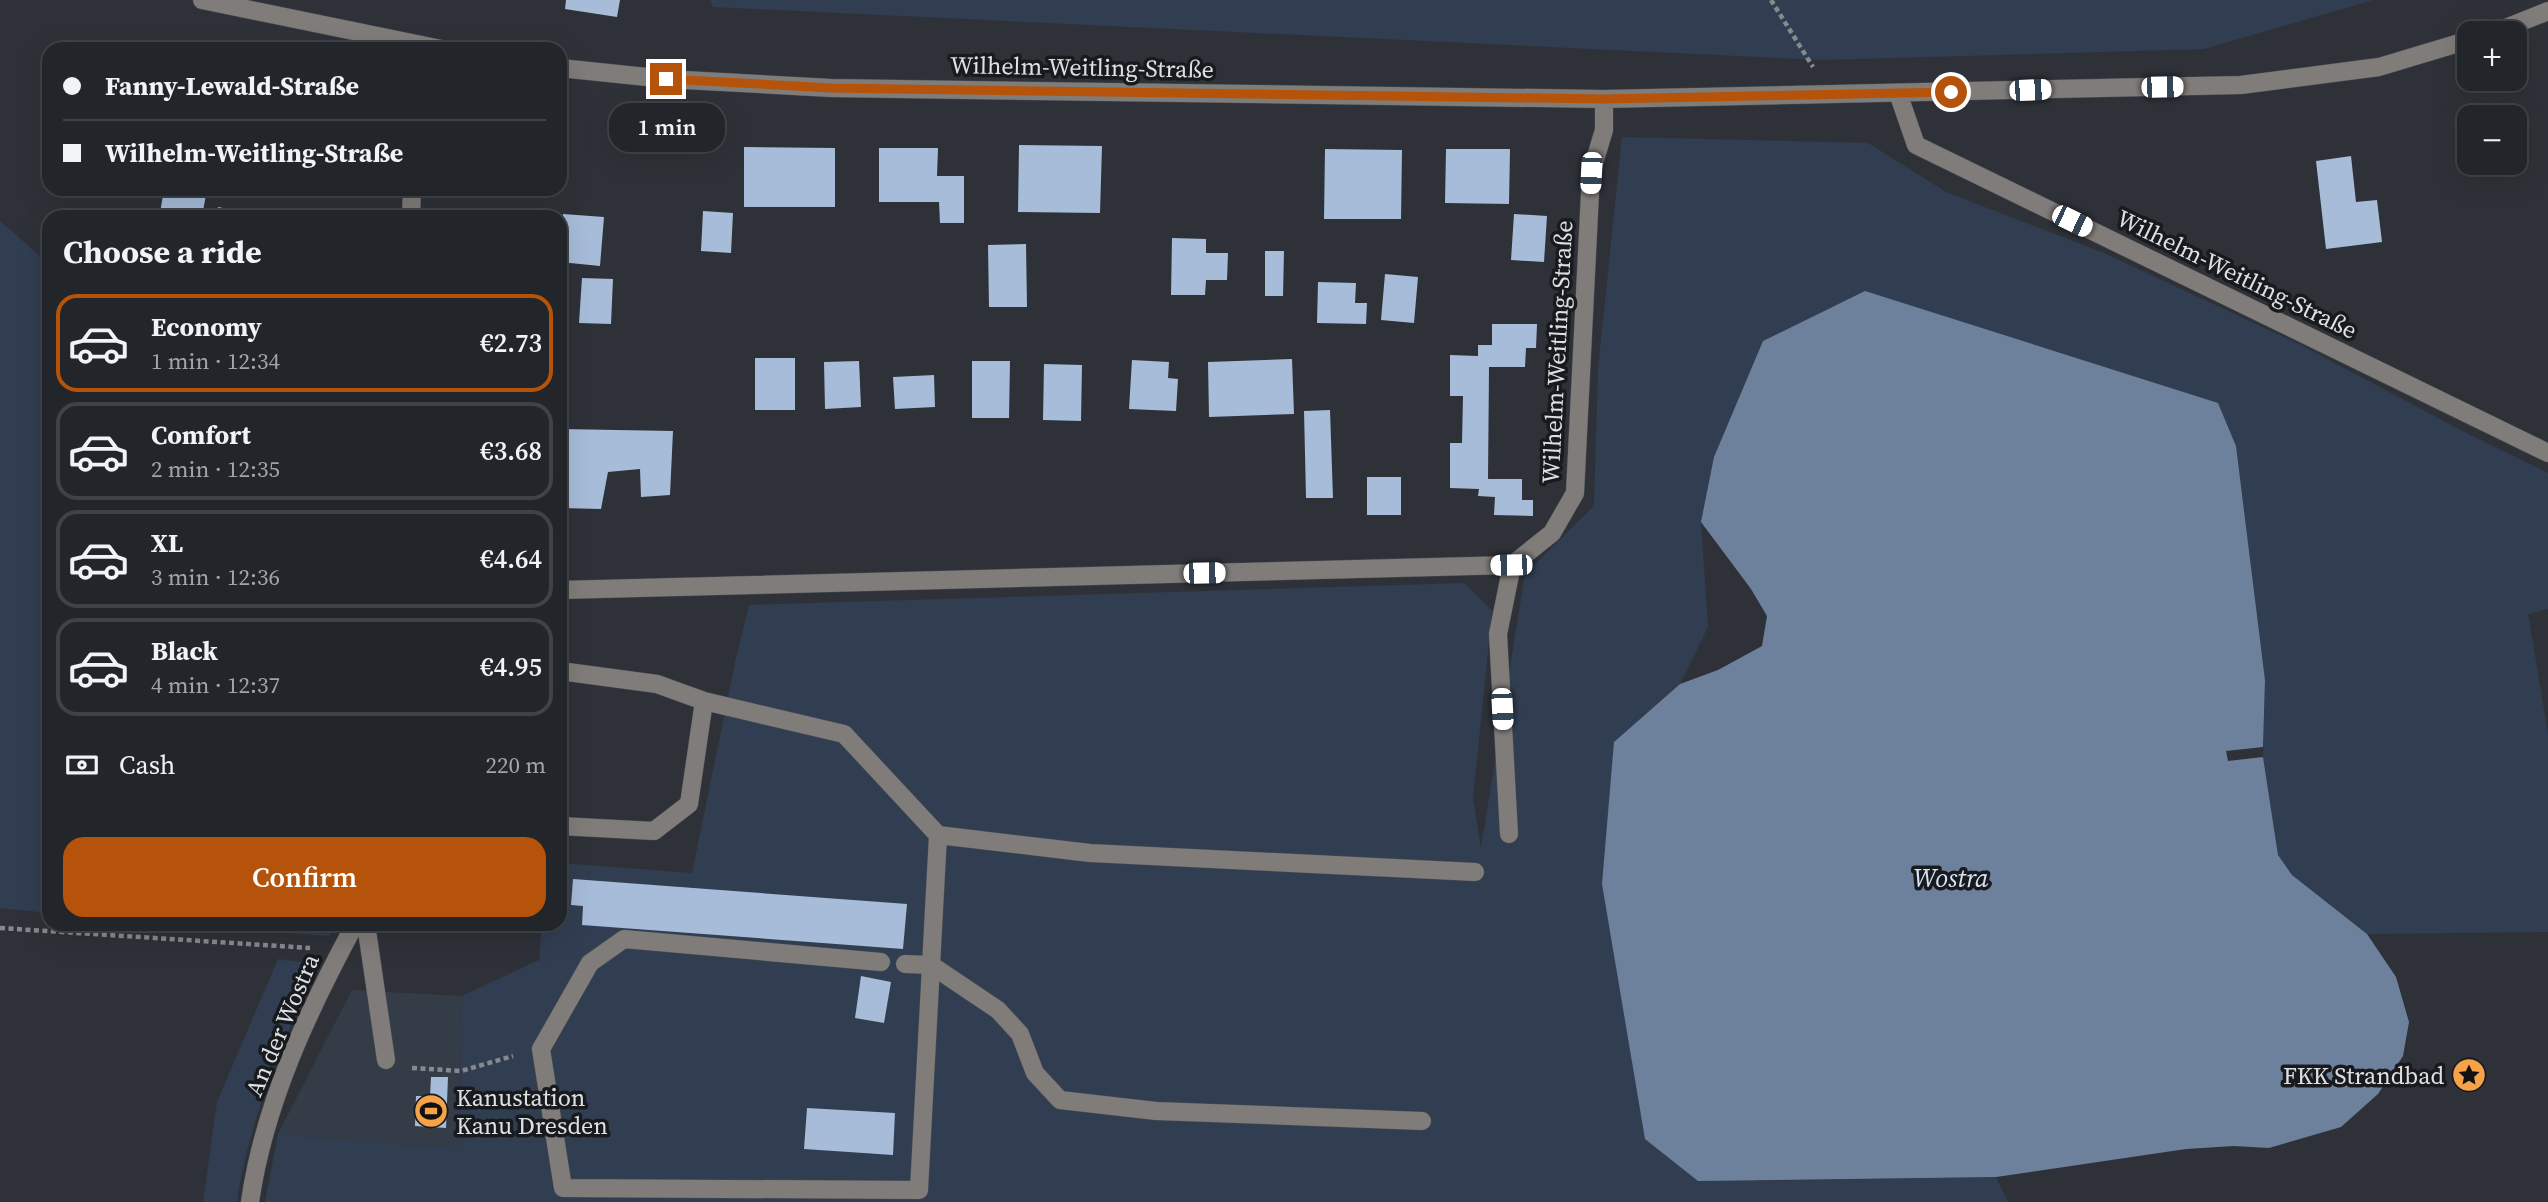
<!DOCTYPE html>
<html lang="en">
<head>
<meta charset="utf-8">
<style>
  :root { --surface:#22262a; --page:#2a2e32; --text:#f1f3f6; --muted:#a2a5a8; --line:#3f4347; --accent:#b45309 }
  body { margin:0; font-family:"Source Serif 4",serif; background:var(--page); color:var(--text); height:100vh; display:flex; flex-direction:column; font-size:26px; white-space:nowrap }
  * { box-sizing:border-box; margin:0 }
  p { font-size:23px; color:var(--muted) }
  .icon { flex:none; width:38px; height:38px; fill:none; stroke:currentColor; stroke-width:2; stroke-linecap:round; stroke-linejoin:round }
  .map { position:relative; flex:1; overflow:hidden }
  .panel { position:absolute; left:42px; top:210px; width:525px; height:721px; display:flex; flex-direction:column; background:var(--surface); border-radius:21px; box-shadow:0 7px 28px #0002,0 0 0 2px var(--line) }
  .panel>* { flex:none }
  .hud { position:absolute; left:42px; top:42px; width:525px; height:154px; border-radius:21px; box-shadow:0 7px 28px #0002,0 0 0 2px var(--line); display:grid; align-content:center; height:154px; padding:0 21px; background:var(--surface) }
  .fabs { position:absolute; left:2457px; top:21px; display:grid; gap:14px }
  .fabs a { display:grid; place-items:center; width:70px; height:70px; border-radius:14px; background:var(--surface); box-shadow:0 7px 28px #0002,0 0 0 2px var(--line); font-size:35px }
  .end { position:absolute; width:32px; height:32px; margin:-16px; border:9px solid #b45309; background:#fff; box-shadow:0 0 0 4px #fff }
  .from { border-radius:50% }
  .bubble { position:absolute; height:49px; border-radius:21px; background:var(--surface); box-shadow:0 7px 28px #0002,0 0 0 2px var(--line); font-size:23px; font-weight:600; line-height:49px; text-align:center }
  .car { position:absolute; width:21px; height:42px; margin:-21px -10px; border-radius:9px; box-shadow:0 0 5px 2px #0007; background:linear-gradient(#fff 24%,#345 0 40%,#fff 0 76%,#345 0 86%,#fff 0) }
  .hud b { display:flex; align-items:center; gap:24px; height:66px; font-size:26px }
  .hud b+b { border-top:2px solid var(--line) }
  .hud i { width:18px; height:18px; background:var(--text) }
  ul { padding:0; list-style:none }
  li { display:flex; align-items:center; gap:21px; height:98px; margin:0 14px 10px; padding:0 7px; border:4px solid var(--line); border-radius:21px }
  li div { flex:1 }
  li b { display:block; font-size:26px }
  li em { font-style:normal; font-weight:600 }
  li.active { border-color:var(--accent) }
  li>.icon { width:63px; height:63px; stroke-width:1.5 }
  h2 { padding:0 21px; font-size:32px; line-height:84px }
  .pay { display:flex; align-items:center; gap:18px; height:77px; padding:0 21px; font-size:26px }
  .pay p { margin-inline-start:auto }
  .primary-button { display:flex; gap:14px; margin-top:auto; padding:14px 21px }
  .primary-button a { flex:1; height:80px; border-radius:21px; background:var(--accent); color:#fff; font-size:28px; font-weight:600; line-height:80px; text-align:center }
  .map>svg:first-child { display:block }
</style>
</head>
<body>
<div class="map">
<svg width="2548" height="1202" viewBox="0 0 2548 1202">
  <rect width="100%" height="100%" fill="#2e3238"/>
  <path fill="#343c47" d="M352,990L462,996L459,1149L278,1134Z"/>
  <path fill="#313e51" d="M710,0H2373L2204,49L1822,60L713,7Z
    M1622,137L1868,143L1946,192L2104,253L2301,345L2468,434L2548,473V609L2528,614L2548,733V932L2367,934L2292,875L2278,855L2263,757L2265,680L2236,446L2218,403L1701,522L1708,627L1680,684L1614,742L1754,1181L1996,1177L2008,1202H265L278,1134L459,1149L462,996L539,960L542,924H560V863L692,873L736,658L749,605L1464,583L1492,611L1473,798L1481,848L1525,574L1594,506L1598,369Z
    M0,221L49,264V913L0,908Z
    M170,924H335L329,936Z
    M278,959L318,964C283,1044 250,1114 237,1202H203L217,1102Z"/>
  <path fill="#6d819c" d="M1865,291L2218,403L2236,446L2265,680L2263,747L2226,751L2228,761L2263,757L2278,855L2292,875L2367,934L2396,977L2409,1022L2403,1056L2378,1094L2341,1127L2269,1148L2234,1146L2186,1149L1996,1177L1698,1181L1645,1139L1602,884L1614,742L1680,684L1718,670L1762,646L1767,616L1751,589L1701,522L1714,457L1763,341Z"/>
  <path fill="#a7bcd9" d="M566,0H620L617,17L565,9Z
    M1019,145L1102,146L1100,213L1018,212Z
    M744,147L835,148V207H744Z
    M879,148H938L937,176H964V223H940L939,202H879Z
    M1325,149L1402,150L1401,219H1324Z
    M1446,149H1510L1509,204L1445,203Z
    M2351,156L2356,202L2377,200L2382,242L2326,249L2316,161Z
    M164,189H207L202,217H180L160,213Z
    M218,207L258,215L257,217H216Z
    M703,211L733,213L731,253L701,251Z
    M563,214L604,217L600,266L560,262V229H562Z
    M1514,214L1547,216L1544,262L1511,260Z
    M1172,238L1206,239V253H1228L1227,280H1206L1205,295H1171Z
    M1026,244L1027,307H989L988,245Z
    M1265,251H1284L1283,296H1265Z
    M1385,274L1418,277L1414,323L1381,320Z
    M582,278L613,279L611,324L579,323Z
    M1318,282L1356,283L1355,303H1367L1366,324L1317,323Z
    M1492,324H1537L1536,348H1526L1525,367H1489L1488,479H1522V500H1533V516L1494,515L1495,497L1478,496L1479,489L1450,488V443H1462L1463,396H1450V355L1478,356V345H1492Z
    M755,358H795V410H755Z
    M1292,359L1294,414L1209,417L1208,362Z
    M1132,360L1169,362L1168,378L1178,379L1176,411L1129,409Z
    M859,361L861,407L825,409L824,362Z
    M972,361H1010L1009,418H972Z
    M1044,364L1082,365L1081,421L1043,420Z
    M934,375L935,407L895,409L893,377Z
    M1330,410L1333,498H1306L1304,411Z
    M560,429L673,431L670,495L641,497L640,469L608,472L601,509L560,508Z
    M1367,477H1401V515H1367Z
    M573,879L907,904L903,949L582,925L583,906L571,905Z
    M861,976L891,982L884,1023L855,1018Z
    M431,1077H448L446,1128L415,1126L416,1096H430Z
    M807,1108L895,1113L893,1155L804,1149Z"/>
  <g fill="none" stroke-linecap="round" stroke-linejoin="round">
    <g stroke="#4a4e54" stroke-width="19">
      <path id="minor" d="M202,0L441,49
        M2493,33L2548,11
        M560,68L666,79L831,88L1604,99L2241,85L2379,67L2469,40
        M1898,93L1916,145L2548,453
        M411,217L412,189
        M560,590L1512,565
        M560,671L657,684L704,701L844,734L938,835L1090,853L1475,872
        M560,826L654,831L689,804L704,701
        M1509,834L1498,634L1512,565L1552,533L1575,493L1591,173L1604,130V99
        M366,924L386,1060
        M881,962L624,939L590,963L541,1049L563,1188L919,1190L938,835
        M905,964L931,965L998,1010L1020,1034L1035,1073L1060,1100L1156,1111L1422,1121
        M250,1202C264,1104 308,1011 355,924"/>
    </g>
    <path stroke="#868a8f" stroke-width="4.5" stroke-dasharray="5 3.5" stroke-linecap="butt" d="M1771,0L1813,67
      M0,928L310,948
      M412,1068L461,1071L513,1056"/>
    <use href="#minor" stroke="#7f7c79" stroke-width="18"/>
  </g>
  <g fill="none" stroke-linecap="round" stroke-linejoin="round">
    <path stroke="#b45309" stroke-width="9" d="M666,79L831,88L1604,99L1951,92"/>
  </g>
  <defs>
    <g id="sight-disc" transform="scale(1.75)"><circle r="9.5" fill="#f6a248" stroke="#181a1d"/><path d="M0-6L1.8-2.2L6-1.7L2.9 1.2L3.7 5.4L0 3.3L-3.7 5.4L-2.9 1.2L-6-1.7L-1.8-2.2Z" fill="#111"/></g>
    <g id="stadium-disc" transform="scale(1.75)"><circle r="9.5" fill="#f6a248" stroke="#181a1d"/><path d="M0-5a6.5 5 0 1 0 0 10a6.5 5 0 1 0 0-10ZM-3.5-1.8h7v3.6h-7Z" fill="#111"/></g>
  </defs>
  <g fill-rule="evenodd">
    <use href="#sight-disc" x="2469" y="1075"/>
    <use href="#stadium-disc" x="431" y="1111"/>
  </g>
  <g text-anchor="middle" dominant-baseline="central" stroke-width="7" stroke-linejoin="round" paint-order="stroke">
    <g font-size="24" fill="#dde0e4" stroke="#181a1d">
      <text transform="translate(1082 67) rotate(1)">Wilhelm-Weitling-Straße</text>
      <text transform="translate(2237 274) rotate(26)">Wilhelm-Weitling-Straße</text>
      <text transform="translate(1557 352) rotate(-87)">Wilhelm-Weitling-Straße</text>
      <text transform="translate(282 1025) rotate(-67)">An der Wostra</text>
    </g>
    <g font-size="24" fill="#dde0e4" stroke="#181a1d" text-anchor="end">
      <text x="2444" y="1075">FKK Strandbad</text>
      <text x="456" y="1097" text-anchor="start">Kanustation<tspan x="456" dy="28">Kanu Dresden</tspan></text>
    </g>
    <g font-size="26" font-style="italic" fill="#d6e4f8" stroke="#181a1d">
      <text x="1951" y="878">Wostra</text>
    </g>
  </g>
</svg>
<div class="fabs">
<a>+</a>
<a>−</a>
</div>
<i class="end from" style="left:1951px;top:92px"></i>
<i class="end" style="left:666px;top:79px"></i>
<div class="bubble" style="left:609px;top:103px;width:116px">1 min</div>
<i class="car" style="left:2162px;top:87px;rotate:89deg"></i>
<i class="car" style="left:2030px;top:90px;rotate:88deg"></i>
<i class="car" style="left:1591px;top:173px;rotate:183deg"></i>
<i class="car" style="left:2072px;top:221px;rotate:116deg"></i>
<i class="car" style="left:1511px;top:565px;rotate:269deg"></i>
<i class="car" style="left:1204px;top:573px;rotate:89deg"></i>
<i class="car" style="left:1502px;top:709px;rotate:177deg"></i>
<div class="hud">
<b><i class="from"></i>Fanny-Lewald-Straße</b>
<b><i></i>Wilhelm-Weitling-Straße</b>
</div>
<section class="panel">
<h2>Choose a ride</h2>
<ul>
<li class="active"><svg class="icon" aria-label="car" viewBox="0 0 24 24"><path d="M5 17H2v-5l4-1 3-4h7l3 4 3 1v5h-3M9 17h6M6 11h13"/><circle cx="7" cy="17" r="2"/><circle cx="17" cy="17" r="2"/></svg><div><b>Economy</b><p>1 min · 12:34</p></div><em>€2.73</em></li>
<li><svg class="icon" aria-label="car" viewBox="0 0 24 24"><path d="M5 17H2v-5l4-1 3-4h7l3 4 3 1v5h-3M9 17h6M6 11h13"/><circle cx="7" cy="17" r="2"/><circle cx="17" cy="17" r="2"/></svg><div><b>Comfort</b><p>2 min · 12:35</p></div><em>€3.68</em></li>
<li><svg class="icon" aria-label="car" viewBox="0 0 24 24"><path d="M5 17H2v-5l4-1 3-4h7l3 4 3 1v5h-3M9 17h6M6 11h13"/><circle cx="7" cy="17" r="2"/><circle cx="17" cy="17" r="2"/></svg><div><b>XL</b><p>3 min · 12:36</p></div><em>€4.64</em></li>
<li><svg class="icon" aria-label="car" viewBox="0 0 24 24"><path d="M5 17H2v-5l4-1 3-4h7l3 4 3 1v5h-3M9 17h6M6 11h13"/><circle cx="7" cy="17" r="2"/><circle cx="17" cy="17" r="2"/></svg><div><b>Black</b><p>4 min · 12:37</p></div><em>€4.95</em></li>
</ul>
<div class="pay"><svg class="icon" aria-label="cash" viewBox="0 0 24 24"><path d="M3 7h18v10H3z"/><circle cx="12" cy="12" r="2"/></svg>Cash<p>220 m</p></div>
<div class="primary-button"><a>Confirm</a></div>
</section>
</div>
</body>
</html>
